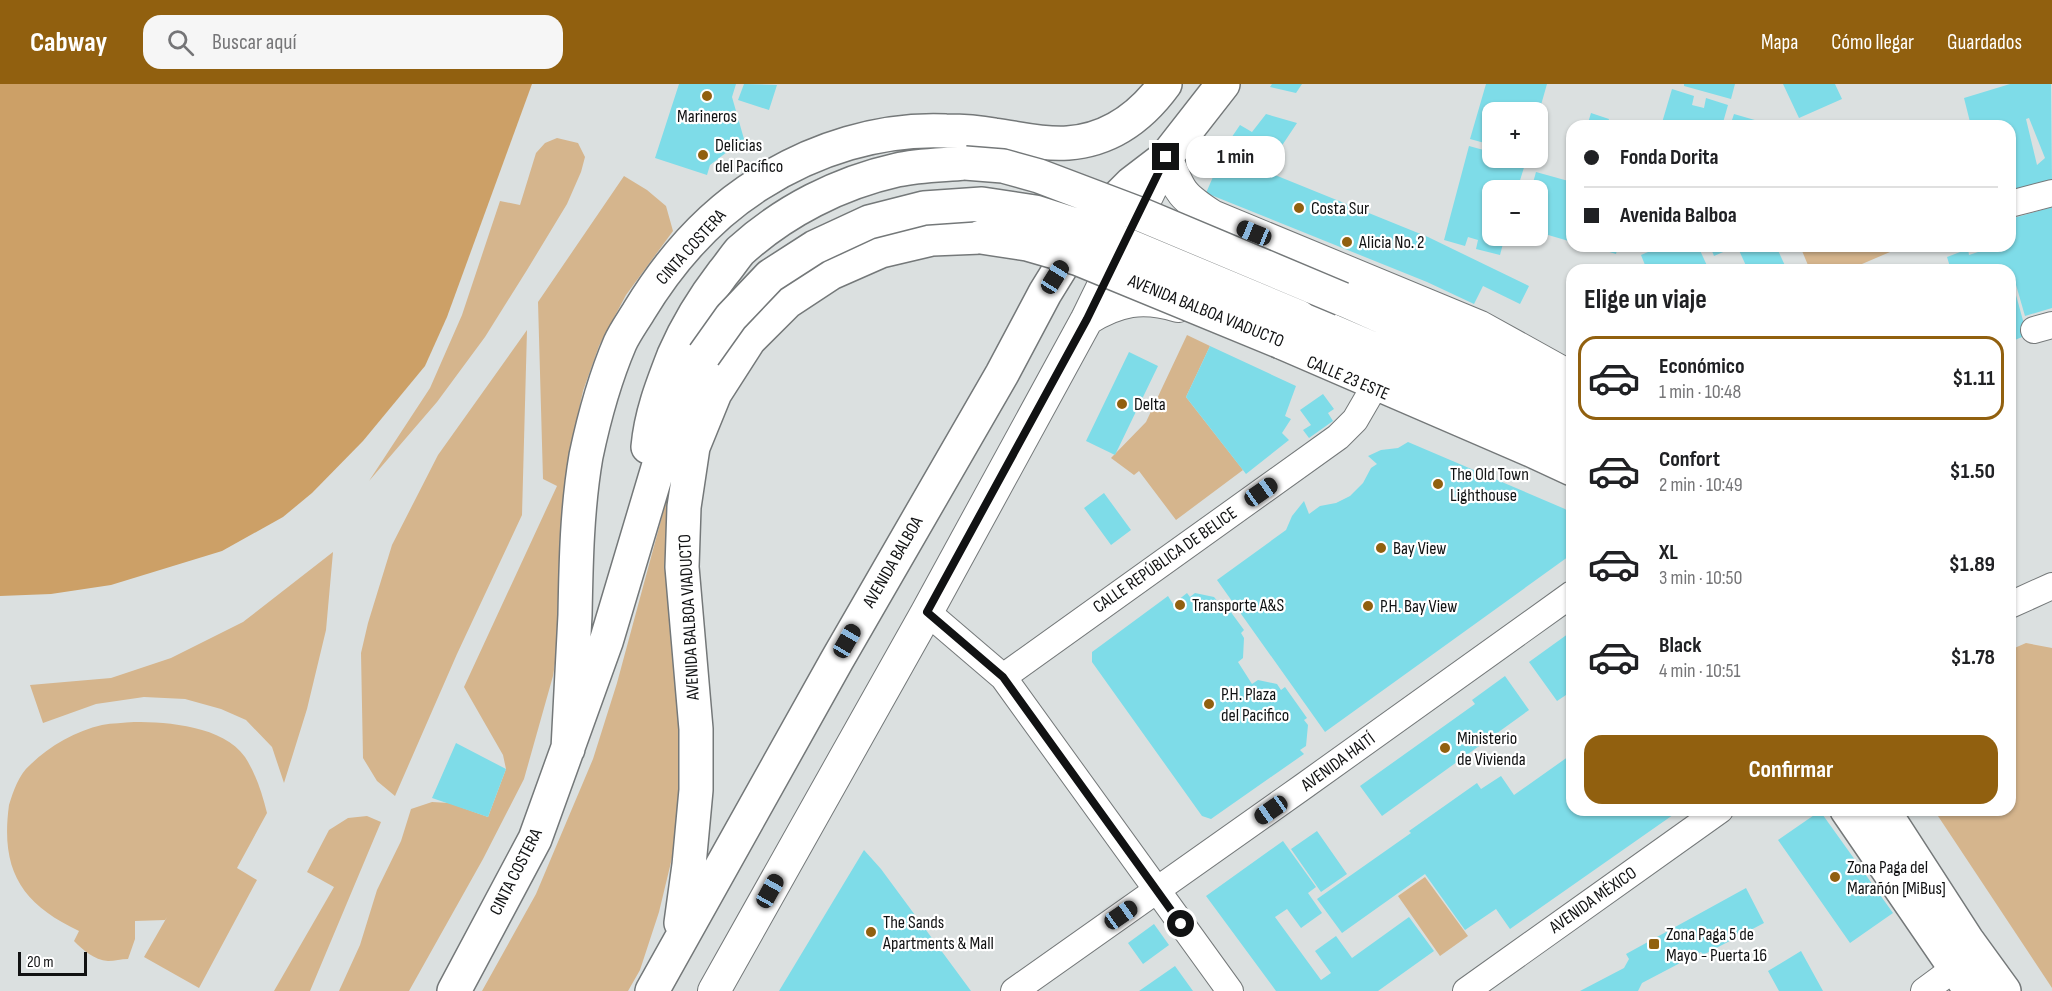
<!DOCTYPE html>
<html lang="es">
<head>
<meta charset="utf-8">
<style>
  :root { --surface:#fff; --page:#f6f6f6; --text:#202124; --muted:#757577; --line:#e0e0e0; --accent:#91600f }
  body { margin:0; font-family:"Sofia Sans Condensed",sans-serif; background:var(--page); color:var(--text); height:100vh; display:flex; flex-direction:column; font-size:22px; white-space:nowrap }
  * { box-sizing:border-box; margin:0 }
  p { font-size:20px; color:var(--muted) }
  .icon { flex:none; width:33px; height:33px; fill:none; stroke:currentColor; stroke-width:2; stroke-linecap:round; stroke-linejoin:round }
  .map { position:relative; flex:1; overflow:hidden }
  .details { position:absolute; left:1566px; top:180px; width:450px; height:552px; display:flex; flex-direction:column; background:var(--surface); border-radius:18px; box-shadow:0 2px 4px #0004 }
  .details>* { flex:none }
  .hud { position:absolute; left:1566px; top:36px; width:450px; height:132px; border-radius:18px; box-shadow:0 2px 4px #0004; display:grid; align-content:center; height:132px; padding:0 18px; background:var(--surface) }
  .controls { position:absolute; left:1482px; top:18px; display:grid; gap:12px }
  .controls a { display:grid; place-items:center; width:66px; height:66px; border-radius:12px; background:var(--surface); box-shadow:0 2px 4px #0004; font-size:30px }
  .scale { position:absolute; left:18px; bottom:15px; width:69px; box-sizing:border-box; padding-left:6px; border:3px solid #111213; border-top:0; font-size:16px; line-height:21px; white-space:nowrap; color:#111213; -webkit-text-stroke:4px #fff; paint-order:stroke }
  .end { position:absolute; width:27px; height:27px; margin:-14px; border:8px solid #111213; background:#fff; box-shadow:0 0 0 3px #fff }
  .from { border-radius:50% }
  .bubble { position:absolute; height:42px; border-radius:18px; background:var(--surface); box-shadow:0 2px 4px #0004; font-size:20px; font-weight:700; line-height:42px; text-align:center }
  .car { position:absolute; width:18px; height:36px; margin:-18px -9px; border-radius:8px; box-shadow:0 0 4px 2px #0007; background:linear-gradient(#222 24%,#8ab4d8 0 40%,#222 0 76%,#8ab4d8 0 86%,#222 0) }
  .hud b { display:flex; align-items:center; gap:21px; height:57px; font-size:22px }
  .hud b+b { border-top:2px solid var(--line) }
  .hud i { width:15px; height:15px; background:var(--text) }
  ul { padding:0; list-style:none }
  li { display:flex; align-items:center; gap:18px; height:84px; margin:0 12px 9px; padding:0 6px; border:3px solid transparent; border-radius:18px }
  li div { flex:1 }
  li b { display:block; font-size:22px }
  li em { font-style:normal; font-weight:700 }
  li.current { border-color:var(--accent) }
  li>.icon { width:54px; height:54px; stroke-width:1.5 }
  h2 { padding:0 18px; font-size:27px; line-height:72px }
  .primary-button { display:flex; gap:12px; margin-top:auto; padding:12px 18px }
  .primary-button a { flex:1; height:69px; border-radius:18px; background:var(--accent); color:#fff; font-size:24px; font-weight:700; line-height:69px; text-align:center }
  header { display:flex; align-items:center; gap:36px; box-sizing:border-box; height:84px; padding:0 30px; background:var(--accent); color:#fff }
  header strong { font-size:28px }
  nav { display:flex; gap:33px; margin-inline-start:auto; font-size:21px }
  .search { width:420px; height:54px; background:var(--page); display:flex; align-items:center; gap:15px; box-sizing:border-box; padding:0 21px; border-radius:18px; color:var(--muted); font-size:22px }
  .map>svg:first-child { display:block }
</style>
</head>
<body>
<header>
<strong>Cabway</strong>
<div class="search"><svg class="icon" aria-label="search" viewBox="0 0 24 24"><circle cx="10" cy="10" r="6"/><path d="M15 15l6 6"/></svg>Buscar aquí</div>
<nav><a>Mapa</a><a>Cómo llegar</a><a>Guardados</a></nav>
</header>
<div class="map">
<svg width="2052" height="907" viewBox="0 0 2052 907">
  <rect width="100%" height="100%" fill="#dbe0e0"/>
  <path fill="#d5b58d" d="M557,54L578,59L585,73L581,88L567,120L527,186L485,253L437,318L369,397L430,304L462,231L500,117L520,121L536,69L545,59Z
    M624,92L647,106L666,122L673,147L626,211L599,262L583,307L567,382L564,524L553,592L524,695L483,775L409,907H339L360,861L377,806L401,757L411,725L432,718L449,719L488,733L506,685L503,671L464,603L557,402L543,395L538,218Z
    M1800,162H1904L1848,186H1810Z
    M527,246L522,431L457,570L395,712L377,697L363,674L361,569L368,539L392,461L438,371Z
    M1187,251L1210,262L1186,313L1243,386L1176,436L1139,387L1134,391L1111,374L1146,338Z
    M680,366L685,669L679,745L659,828L640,886L628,907H482L536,810L593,675L617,599Z
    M333,468L326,546L307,625L284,699L272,663L246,636L221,625L185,615L144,613L96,620L43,639L30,601L111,594L171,574L243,538Z
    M2026,559L2052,564V904L1934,726H2010V566Z
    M134,638C169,638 223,642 245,673C256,690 262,709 267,729L237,784L257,796L199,904L144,873L167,833L165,836L135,837V855L128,875C121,875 115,877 108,877C94,876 83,866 74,857L79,847C22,820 0,787 9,721C13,708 19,690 30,681C49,662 76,647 102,641C112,639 124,639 134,638Z
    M367,732L381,738L310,907H274L334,803L307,788L329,746L348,734Z
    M1425,793L1468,852L1440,872L1398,812Z"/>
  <path fill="#cca067" d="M0,0H532L447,233L425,282L363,357L312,409L283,433L222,467L111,501L51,510L0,512Z"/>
  <path fill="#7edce8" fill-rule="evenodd" d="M679,0H736L732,13L744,55L710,81L707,91L655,74Z
    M744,0L777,1L769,26L738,16Z
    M1272,0H1302L1296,9L1270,3Z
    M1486,0H1547L1539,28H1492V61L1470,55Z
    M1684,0H1735L1731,15L1684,2Z
    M1783,0H1835L1842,15L1799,34Z
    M2010,0H2051L2052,102L2010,111V42H1971L1964,14ZM2029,34L2045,74L2037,81L2026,35Z
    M1672,5L1694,12L1692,21L1704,24L1706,14L1728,21L1722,42H1661Z
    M1591,29L1609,35L1607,42H1587Z
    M1266,30L1297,39L1265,87L1428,153L1529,202L1520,220L1483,202L1474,220L1427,198L1206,109L1223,70L1221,69L1240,41L1252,48Z
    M1734,30L1772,41V42H1730Z
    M1469,62L1491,68L1488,77L1500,80L1502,74H1514L1526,77L1517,106H1492V152H1505L1500,171L1476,165L1478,156L1468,153L1465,162L1444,156Z
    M1536,88L1572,98V158L1538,148V122L1540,113L1538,112V106H1531Z
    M2052,123V224L2025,232L2012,187L1951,186L1947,173L1968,165L1969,171L1978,168L1979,162H2010V135Z
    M1590,162H1618L1616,170Z
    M1662,162H1698L1709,186H1647L1641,171Z
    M1710,162H1776L1787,186H1748L1737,162L1714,172Z
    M2011,193L2027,251L2010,258V194Z
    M1210,262L1296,302L1285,332L1291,335L1282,349L1289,356L1246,390L1186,313Z
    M1129,268L1158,282L1115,371L1086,357Z
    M1323,310L1334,325L1328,329L1333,337L1309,354L1303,346L1311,341L1300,326Z
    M1408,358L1565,425L1572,431V470L1325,648L1217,496L1286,446L1292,432L1304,417L1309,430L1320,422L1336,419L1350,412L1363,399L1371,384L1377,380L1368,372L1381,366L1398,364Z
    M1104,409L1131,446L1111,461L1084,424Z
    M1187,509L1190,513L1195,509L1214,513L1219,519L1222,516L1244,546L1241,549L1244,554L1243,574L1238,578L1252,600L1258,596L1277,600L1281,606L1285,603L1307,634L1304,636L1308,641L1306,662L1300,666L1304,670L1211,735L1202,732L1092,578V568L1168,512L1173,520Z
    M1572,547V607L1557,617L1529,578Z
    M1505,592L1529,626L1382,732L1360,702L1475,620L1472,616Z
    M456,659L506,685L488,733L432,714Z
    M1572,670V726H1680L1510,845L1496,825L1465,846L1425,790L1342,849L1317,815L1411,749L1409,747L1477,699L1481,705L1501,692L1514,711Z
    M1820,727L1893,829L1850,859L1778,756Z
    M1317,747L1347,790L1321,808L1291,765Z
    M1283,757L1316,803L1308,809L1322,829L1301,844L1287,825L1275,833L1321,896L1331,889L1315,867L1336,852L1352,874L1409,833L1434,867L1378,907H1276L1206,812Z
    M864,766L881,785L971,907H779Z
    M1746,804L1764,839L1703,871L1701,868L1642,899L1638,907H1580L1624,884L1629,875L1626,870Z
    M1154,840L1169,861L1143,880L1128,859Z
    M1801,867L1823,907H1779L1768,887Z
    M1175,882L1193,907H1139Z"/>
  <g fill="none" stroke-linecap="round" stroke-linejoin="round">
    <g stroke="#747879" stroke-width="28">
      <path id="minor" d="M2010,120L2052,109
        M2034,246L2052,241
        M2010,521L2052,502
        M927,528L1003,593L1230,907
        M1003,593L1338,353L1355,336L1373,305
        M1014,907L1304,702L1572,510
        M1466,907L1720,726
        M1924,907L1947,890"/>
    </g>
    <g stroke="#747879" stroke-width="34">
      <path id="major" d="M1166,73C1180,108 1180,111 1212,132L1480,243L1572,294
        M1087,235C1118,216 1142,211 1178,222
        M714,907L927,528L1087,235L1166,73"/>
    </g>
    <g stroke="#747879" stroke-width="36">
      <path id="highway" d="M1342,215L1572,317
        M1299,233L1545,339L1572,353
        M1281,258L1531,366L1572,385
        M648,363C651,330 662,302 674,271C687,241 703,215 723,189C729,182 734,174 740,167C784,127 839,99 897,86C918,81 943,81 965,79
        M568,665C570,620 573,576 575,531C576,478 577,424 586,372C594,334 605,294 620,259C625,248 633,237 639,227C670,176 708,132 759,100C814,65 880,44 946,47C962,47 978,48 994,51C1018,54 1043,61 1068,59C1109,56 1141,33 1165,0
        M1847,726L1971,907
        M1883,726L1967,856L2004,907
        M681,839L689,781L696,706V645L682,483L684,423L693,363L715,309L749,256L787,218L831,189L881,167L932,155L981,153
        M454,907L535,755L606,558L666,357L684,310L704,271
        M652,907L837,576L1002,290L1045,209L1074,162L1100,131L1132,99L1166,73L1223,0"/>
    </g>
    <use href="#minor" stroke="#fff" stroke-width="26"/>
    <use href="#major" stroke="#fff" stroke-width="32"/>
    <use href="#highway" stroke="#fff" stroke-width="33"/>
    <g stroke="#747879" stroke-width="36" stroke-linecap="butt">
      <path id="highway-bridge" d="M965,79L1003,82L1039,92L1142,131L1342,215
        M981,153L1027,160L1079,175L1281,258
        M704,271L731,233L770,192L815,163L869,138L924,124L982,120L1035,128L1091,146L1299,233"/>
    </g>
    <use href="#highway-bridge" stroke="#fff" stroke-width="33"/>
  </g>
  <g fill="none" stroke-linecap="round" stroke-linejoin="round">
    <path stroke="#111213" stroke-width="8" d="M1166,73L1087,235L927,528L1003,593L1181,840"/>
  </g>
  <g fill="#91600f" stroke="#fff" stroke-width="2">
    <circle cx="707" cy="12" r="6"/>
    <circle cx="703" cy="71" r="6"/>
    <circle cx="1299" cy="124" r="6"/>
    <circle cx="1347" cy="158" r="6"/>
    <circle cx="1122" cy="320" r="6"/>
    <circle cx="1438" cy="400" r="6"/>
    <circle cx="1381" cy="464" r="6"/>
    <circle cx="1180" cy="521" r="6"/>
    <circle cx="1368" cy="522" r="6"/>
    <circle cx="1209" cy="620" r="6"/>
    <circle cx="1445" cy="664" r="6"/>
    <circle cx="1835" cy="793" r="6"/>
    <circle cx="871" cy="848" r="6"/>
    <rect x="1648" y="854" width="12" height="12" rx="3"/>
  </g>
  <g text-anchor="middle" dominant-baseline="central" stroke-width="4.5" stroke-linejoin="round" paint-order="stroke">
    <g font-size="18" fill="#111213" stroke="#fff" text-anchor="start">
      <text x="707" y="32" text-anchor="middle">Marineros</text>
      <text x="715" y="61">Delicias<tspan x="715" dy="21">del Pacífico</tspan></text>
      <text x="1311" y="124">Costa Sur</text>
      <text x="1359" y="158">Alicia No. 2</text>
      <text x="1134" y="320">Delta</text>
      <text x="1450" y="390">The Old Town<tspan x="1450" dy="21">Lighthouse</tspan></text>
      <text x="1393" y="464">Bay View</text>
      <text x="1192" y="521">Transporte A&amp;S</text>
      <text x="1380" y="522">P.H. Bay View</text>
      <text x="1221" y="610">P.H. Plaza<tspan x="1221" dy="21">del Pacifico</tspan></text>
      <text x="1457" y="654">Ministerio<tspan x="1457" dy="21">de Vivienda</tspan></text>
      <text x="1847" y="783">Zona Paga del<tspan x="1847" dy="21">Marañón [MiBus]</tspan></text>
      <text x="883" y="838">The Sands<tspan x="883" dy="21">Apartments &amp; Mall</tspan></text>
      <text x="1666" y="850">Zona Paga 5 de<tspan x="1666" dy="21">Mayo - Puerta 16</tspan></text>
    </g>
    <g font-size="18" fill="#111213" stroke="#fff">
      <text transform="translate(691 163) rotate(-48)">CINTA COSTERA</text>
      <text transform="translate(1206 227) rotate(22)">AVENIDA BALBOA VIADUCTO</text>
      <text transform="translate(1348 294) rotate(23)">CALLE 23 ESTE</text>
      <text transform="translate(1165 476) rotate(-35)">CALLE REPÚBLICA DE BELICE</text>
      <text transform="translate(893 478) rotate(-60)">AVENIDA BALBOA</text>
      <text transform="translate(689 533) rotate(-93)">AVENIDA BALBOA VIADUCTO</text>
      <text transform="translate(1338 678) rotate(-36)">AVENIDA HAITÍ</text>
      <text transform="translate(516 788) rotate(-63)">CINTA COSTERA</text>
      <text transform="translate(1593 816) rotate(-35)">AVENIDA MÉXICO</text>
    </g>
  </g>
</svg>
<div class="controls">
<a>+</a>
<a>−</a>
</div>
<div class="scale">20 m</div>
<i class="end from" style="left:1181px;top:840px"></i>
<i class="end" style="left:1166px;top:73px"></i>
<div class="bubble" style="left:1186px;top:52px;width:99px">1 min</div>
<i class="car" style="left:1254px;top:149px;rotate:292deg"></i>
<i class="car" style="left:1055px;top:193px;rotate:32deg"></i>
<i class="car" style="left:1261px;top:408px;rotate:55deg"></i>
<i class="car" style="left:847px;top:557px;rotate:30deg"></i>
<i class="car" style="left:1271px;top:726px;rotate:235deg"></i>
<i class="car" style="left:770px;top:807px;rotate:29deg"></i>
<i class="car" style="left:1121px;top:831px;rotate:55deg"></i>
<div class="hud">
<b><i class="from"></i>Fonda Dorita</b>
<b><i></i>Avenida Balboa</b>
</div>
<section class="details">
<h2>Elige un viaje</h2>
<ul>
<li class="current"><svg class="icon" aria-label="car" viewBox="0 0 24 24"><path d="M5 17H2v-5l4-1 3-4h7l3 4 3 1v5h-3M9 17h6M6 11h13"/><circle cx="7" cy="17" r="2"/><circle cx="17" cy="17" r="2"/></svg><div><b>Económico</b><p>1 min · 10:48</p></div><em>$1.11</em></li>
<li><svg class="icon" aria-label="car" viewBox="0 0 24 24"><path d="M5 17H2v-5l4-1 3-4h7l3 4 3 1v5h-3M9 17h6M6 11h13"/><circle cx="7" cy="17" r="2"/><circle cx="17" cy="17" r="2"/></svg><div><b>Confort</b><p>2 min · 10:49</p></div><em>$1.50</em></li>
<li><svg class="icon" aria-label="car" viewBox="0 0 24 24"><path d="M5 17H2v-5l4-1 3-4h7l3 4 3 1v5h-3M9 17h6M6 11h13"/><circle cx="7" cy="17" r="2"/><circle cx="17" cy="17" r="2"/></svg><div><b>XL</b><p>3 min · 10:50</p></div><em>$1.89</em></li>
<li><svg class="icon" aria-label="car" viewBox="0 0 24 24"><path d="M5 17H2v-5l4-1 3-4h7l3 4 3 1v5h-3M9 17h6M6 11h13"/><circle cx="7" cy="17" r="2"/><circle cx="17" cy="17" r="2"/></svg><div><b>Black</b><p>4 min · 10:51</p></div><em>$1.78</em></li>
</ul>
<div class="primary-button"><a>Confirmar</a></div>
</section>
</div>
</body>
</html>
